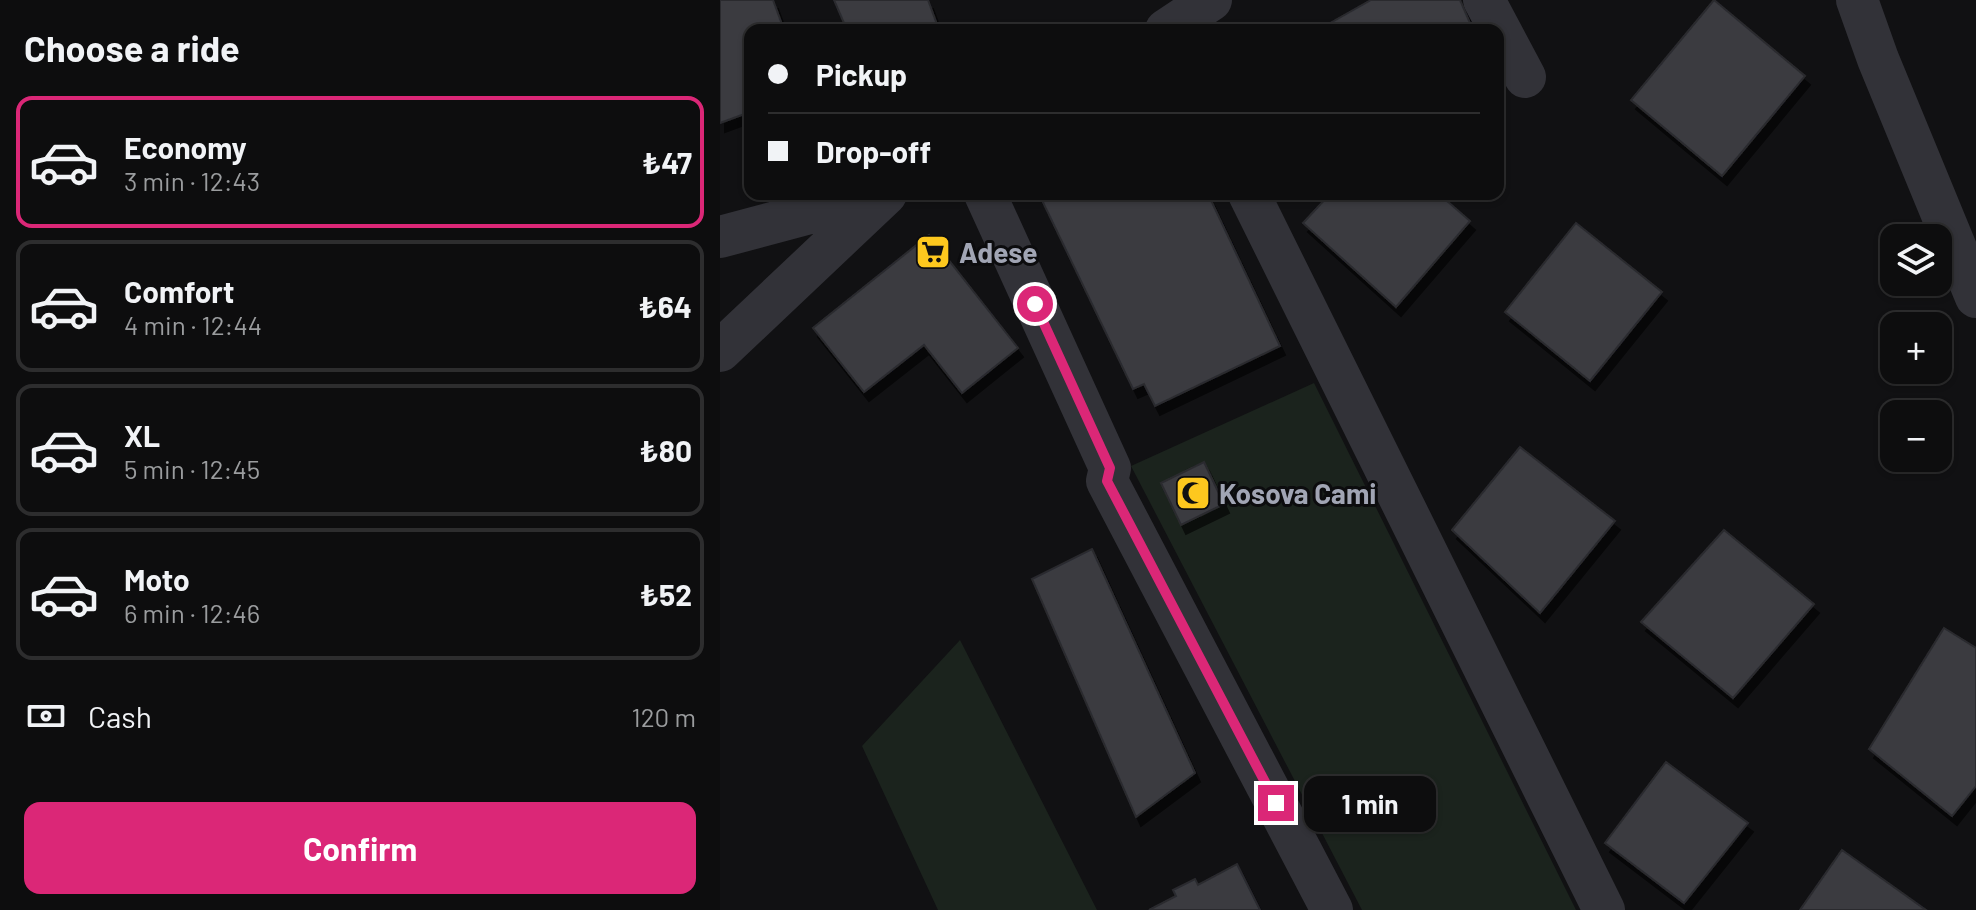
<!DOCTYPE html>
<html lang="en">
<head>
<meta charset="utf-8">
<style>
  :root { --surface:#0d0d0e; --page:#161617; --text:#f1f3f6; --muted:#9a9c9e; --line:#2d2d2e; --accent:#db2777 }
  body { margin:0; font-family:Barlow,sans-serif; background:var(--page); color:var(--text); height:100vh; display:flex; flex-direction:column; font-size:30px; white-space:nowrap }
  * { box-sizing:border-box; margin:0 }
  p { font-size:26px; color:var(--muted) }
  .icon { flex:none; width:44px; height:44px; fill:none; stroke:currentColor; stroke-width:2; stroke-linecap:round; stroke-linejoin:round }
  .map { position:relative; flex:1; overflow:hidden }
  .side { display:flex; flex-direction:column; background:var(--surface); width:720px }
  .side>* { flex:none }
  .top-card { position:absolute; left:24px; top:24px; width:760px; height:176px; border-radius:16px; box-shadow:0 2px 6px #0004,0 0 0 2px var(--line); display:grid; align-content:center; height:176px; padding:0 24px; background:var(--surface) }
  .fabs { position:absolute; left:1160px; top:224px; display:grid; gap:16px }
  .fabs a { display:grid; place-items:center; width:72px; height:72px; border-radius:16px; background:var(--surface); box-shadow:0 2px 6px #0004,0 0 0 2px var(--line); font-size:40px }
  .end { position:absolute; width:36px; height:36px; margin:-18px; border:10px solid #db2777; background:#fff; box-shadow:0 0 0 4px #fff }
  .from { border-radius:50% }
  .bubble { position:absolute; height:56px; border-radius:16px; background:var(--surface); box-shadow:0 2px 6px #0004,0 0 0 2px var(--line); font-size:26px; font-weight:700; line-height:56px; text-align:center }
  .top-card b { display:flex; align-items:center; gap:28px; height:76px; font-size:30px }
  .top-card b+b { border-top:2px solid var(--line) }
  .top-card i { width:20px; height:20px; background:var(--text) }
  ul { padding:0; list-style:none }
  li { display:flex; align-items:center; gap:24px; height:132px; margin:0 16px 12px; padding:0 8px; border:4px solid var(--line); border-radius:16px }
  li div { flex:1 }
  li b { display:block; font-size:30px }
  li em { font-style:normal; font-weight:700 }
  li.selected { border-color:var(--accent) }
  li>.icon { width:72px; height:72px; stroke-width:1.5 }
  h2 { padding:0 24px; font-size:36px; line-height:96px }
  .pay { display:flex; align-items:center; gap:20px; height:88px; padding:0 24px; font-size:30px }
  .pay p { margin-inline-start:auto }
  .primary-button { display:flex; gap:16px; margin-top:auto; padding:16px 24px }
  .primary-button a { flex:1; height:92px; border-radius:16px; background:var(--accent); color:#fff; font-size:32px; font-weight:700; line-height:92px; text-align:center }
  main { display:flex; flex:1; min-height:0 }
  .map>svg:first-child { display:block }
</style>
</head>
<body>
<main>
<section class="side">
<h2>Choose a ride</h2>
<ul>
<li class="selected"><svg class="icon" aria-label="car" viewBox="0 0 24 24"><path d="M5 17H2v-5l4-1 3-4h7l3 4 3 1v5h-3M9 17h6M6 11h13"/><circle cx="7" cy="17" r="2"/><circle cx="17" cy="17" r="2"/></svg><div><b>Economy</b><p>3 min · 12:43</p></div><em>₺47</em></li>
<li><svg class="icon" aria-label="car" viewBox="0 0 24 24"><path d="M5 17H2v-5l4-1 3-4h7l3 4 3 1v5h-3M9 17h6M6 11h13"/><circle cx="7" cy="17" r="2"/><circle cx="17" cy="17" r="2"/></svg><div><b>Comfort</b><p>4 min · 12:44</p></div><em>₺64</em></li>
<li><svg class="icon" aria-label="car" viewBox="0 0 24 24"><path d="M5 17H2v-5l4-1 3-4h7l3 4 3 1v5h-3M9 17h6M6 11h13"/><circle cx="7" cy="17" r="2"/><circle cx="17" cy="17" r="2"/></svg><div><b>XL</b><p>5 min · 12:45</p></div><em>₺80</em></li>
<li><svg class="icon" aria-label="car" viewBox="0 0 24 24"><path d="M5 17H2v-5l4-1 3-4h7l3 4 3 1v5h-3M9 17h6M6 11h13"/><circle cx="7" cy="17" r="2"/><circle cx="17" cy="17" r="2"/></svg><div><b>Moto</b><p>6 min · 12:46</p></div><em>₺52</em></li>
</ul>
<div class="pay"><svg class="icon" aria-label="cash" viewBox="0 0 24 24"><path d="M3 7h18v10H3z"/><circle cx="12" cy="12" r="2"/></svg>Cash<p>120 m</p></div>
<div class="primary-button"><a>Confirm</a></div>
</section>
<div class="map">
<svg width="1256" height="910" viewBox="0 0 1256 910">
  <defs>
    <filter id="shadow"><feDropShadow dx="5" dy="9" stdDeviation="0" flood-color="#0009"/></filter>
  </defs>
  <rect width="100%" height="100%" fill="#111113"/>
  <path fill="#1b231d" d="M594,383L856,910H642L411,466Z
    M240,640L377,910H218L142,746Z"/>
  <path fill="#3a3b40" stroke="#2b2b2f" stroke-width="2" filter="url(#shadow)" d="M0,0H53L64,30H30V112L0,123Z
    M114,0H208L219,30H127Z
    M651,0H740L753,30H598Z
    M994,0L1085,76L1002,176L911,100Z
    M319,194H488L560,346L435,406L424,384L413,389Z
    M610,194H719L750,221L676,307L583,223Z
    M856,223L942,292L870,381L785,312Z
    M209,235L298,348L242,393L204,345L144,392L93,328Z
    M800,447L895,521L820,613L732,530Z
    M484,462L504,504L461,525L441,483Z
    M1004,530L1094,604L1013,698L921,622Z
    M372,549L475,773L416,817L312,579Z
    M1224,628L1256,648V786L1232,816L1149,749Z
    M946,762L1028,823L964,903L885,843Z
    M1122,850L1206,910H1080Z
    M517,864L540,910H429L456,896L453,890L475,879L478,885Z"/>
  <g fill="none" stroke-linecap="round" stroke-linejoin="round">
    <path stroke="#323238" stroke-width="42" d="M764,0L805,77
      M1137,0L1158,59L1256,297
      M446,30L491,0
      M265,194L390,468L387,481L612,910
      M529,194L884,910
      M0,237L161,194
      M0,351L166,194"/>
  </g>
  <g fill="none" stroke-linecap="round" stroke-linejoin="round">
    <path stroke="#db2777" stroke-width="10" d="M315,304L390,468L387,481L556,803"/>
  </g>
  <defs>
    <g id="supermarket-square" transform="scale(1.8)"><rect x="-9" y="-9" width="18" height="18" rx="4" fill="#fdc81e" stroke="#0c0c0e"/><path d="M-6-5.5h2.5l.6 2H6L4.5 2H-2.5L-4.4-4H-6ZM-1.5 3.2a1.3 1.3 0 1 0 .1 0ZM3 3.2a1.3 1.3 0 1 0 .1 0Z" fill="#111"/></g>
    <g id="mosque-square" transform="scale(1.8)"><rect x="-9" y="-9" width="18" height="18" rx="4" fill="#fdc81e" stroke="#0c0c0e"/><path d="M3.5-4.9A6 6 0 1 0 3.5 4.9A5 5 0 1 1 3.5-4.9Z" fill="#111"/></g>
  </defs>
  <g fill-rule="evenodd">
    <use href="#supermarket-square" x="213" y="252"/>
    <use href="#mosque-square" x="473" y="493"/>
  </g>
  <g text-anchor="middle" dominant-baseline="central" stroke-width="6" stroke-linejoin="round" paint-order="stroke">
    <g font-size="28" font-weight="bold" fill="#a1a5b4" stroke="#0c0c0e" text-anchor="start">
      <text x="239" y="252">Adese</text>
      <text x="499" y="493">Kosova Cami</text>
    </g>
  </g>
</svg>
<div class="fabs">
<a><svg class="icon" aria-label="layers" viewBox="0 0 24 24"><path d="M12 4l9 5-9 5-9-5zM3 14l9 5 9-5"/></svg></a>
<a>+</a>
<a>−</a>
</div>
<i class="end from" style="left:315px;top:304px"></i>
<i class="end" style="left:556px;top:803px"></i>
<div class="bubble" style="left:584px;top:776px;width:132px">1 min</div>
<div class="top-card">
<b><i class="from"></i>Pickup</b>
<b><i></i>Drop-off</b>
</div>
</div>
</main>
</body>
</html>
